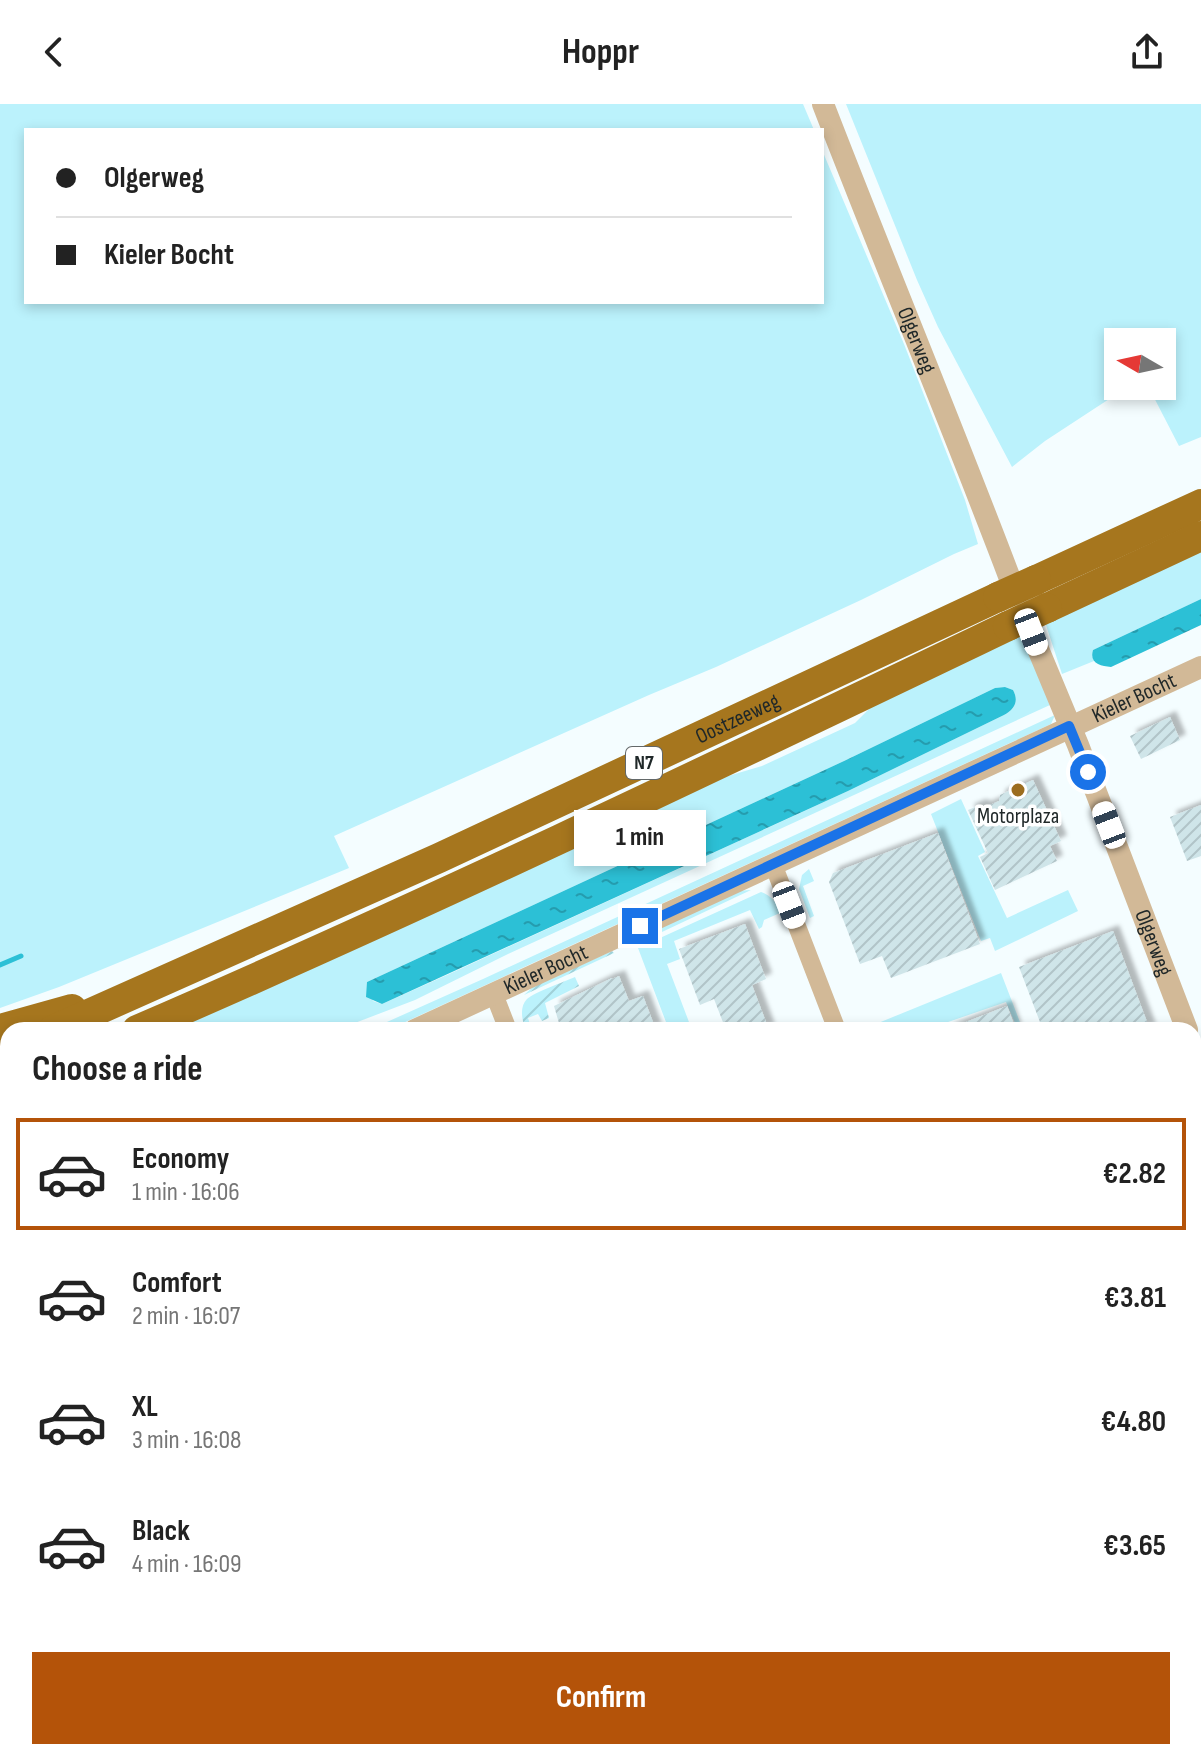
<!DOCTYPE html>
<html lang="en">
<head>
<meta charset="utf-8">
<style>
  :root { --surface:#fff; --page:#f2f2f2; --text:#222; --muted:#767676; --line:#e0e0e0; --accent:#b45309 }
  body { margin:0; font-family:"Sofia Sans Condensed",sans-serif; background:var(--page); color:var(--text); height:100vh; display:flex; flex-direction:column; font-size:30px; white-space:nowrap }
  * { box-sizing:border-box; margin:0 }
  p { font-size:26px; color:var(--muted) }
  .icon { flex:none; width:44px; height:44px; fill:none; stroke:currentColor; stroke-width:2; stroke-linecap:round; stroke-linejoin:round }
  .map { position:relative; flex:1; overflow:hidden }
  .sheet { position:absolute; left:0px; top:918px; width:1202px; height:738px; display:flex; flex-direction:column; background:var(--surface); border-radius:24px 24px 0 0; box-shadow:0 4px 12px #0003 }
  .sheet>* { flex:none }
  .guide { position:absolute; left:24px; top:24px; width:800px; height:176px; border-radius:0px; box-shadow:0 4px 12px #0003; display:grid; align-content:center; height:176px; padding:0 32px; background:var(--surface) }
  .needle { width:52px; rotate:279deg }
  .tools { position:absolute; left:1104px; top:224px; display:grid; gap:16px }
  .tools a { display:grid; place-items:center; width:72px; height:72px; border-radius:0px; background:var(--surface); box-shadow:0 4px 12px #0003; font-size:40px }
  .end { position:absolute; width:36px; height:36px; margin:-18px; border:10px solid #1a73e8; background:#fff; box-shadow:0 0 0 4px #fff }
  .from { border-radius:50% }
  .bubble { position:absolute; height:56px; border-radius:0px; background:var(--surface); box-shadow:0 4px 12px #0003; font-size:26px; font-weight:700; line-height:56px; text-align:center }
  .car { position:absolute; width:24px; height:48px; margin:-24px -12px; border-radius:10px; box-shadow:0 0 6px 2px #0007; background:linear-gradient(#fff 24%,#345 0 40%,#fff 0 76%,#345 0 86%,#fff 0) }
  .guide b { display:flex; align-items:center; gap:28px; height:76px; font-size:30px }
  .guide b+b { border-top:2px solid var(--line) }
  .guide i { width:20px; height:20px; background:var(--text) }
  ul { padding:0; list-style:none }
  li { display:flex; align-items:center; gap:24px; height:112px; margin:0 16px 12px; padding:0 16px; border:4px solid transparent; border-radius:0px }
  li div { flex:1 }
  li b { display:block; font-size:30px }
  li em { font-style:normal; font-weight:700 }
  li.selected { border-color:var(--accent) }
  li>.icon { width:72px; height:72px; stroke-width:1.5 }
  h2 { padding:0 32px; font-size:36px; line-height:96px }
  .primary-button { display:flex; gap:16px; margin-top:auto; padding:16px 32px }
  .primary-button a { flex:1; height:92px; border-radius:0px; background:var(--accent); color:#fff; font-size:32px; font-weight:700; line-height:92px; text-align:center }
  header { display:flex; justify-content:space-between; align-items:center; height:104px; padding:0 32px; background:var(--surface); font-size:36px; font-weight:700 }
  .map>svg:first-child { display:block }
</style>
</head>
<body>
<header><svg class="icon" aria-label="back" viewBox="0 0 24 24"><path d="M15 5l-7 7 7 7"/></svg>Hoppr<svg class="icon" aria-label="share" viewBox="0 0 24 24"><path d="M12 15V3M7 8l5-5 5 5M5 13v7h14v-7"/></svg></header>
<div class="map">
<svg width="1201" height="1655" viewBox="0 0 1201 1655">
  <defs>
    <pattern id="forest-crowns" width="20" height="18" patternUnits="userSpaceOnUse" patternTransform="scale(2)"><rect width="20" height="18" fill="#4cd7ed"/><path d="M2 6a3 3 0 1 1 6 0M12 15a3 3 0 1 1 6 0" fill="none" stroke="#42b9cb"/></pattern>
    <pattern id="park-crowns" width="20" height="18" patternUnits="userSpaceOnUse" patternTransform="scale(2)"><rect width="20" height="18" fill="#bbf2fc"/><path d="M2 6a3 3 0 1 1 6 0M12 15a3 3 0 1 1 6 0" fill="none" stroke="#a0d0d8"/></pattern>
    <pattern id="garden-furrows" width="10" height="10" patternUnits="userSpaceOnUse" patternTransform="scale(2)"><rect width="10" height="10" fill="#bbf2fc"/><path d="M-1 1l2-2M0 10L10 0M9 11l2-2" fill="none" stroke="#a0d0d8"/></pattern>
    <pattern id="water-ripples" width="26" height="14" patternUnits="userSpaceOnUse" patternTransform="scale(2)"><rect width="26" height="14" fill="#2cc0d6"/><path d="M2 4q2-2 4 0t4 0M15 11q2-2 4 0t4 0" fill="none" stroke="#259cae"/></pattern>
    <pattern id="building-hatch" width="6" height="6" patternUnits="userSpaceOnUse" patternTransform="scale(2)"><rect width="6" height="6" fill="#cfe5e9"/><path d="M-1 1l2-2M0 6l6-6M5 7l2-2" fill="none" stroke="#b1c4c8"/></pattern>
    <filter id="shadow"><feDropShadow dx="6" dy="-6" stdDeviation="2" flood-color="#0004"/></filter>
  </defs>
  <rect width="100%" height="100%" fill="#f4fdff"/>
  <path fill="#bbf2fc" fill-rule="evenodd" d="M0,0H803L814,26H26V198H822V46L904,240L965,396L978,440L954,450L861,496L716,563L649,591L334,732L349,764L59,883L0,904Z
    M846,0H1201V333L1179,342L1148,282H1162V238H1118V282H1129L1045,337L1012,363L938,223L917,176Z
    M1201,446V495L1093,546L1092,551L1094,557L1062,570L1045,518Z
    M1022,531L1050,601L508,850L415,896L347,922L335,926H170L701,680L762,662L855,619L876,598ZM1005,583L1013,586C1019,597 1015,605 1004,611L848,687L447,871L382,900L373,897L367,878L844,657L995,584Z
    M1055,611L1051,620L388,926H369L483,875Z
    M961,695L985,748L978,752L1007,814L1068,786L1078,807L995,847L990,834L981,837L931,710Z
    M809,765L814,777L803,782L814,812L810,814L799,785L802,771Z
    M751,786L628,844L625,839L736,787Z
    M761,788C770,791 778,799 780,809L764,816L762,823L759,825L750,806L674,837L680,855L667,860L692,926H669L638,844Z
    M1001,869L1023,926H1018L1006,898L925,926H861Z
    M8,999V1062L0,1066V1002Z
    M1201,1192V1238L1194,1240V1195Z
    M1194,1487L1201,1517V1566L1194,1569Z
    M559,1648H679L684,1655H550V1651Z
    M695,1648H755L739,1655H700Z"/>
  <path fill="url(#forest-crowns)" d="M1201,1362V1400L1194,1401V1364Z"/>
  <path fill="url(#park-crowns)" d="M821,1648H1043L1033,1655H808Z"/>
  <path fill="url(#garden-furrows)" d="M612,847L614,849L524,891L534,882Z
    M575,873L579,882L545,899L549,914L542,917L538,910L528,914L532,926H526C522,917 519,903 527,895C535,888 564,878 575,873Z"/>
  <path fill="url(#water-ripples)" d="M1201,495V521L1111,563C1100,562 1089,559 1093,546Z
    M1005,583L1013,586C1019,597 1015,605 1004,611L848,687L382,900L366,893L367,878L844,657L995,584Z
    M833,1648H877L866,1655H820Z"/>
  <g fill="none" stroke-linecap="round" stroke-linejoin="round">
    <path stroke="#2cc0d6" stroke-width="5" d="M0,861L21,852"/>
  </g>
  <path fill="url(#building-hatch)" filter="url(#shadow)" d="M1170,613L1180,636L1141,655L1130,632Z
    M1033,676L1061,737L1050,742L1057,757L995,786L980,753L988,749L968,706L980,701L985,703L999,697L1000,691Z
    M1201,701V752L1187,757L1170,713Z
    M938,729L980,840L891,874L882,852L860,860L829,778L833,769Z
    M745,820L766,875L752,881L769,926H726L714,895L700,901L679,845Z
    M1113,827L1150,926H1043L1019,863Z
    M619,872L629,897L643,892L656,926H561L554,902L612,874V875Z
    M1007,902L1016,926H948V925Z"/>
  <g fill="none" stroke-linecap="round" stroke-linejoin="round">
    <path stroke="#d2b997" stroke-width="18" d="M773,760L837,926
      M494,890L508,926
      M1194,1175L1201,1172
      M0,1309L8,1330
      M1194,1408L1201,1406
      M129,1648L132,1655
      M313,1655L332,1648
      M787,1655L800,1648"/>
    <g stroke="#d2b997" stroke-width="22">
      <path id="s1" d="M823,0C884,158 949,314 1009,472"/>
      <path id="s2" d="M1031,528L1078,641L1187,926"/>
      <path id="s3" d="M415,926L1201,563"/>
      <path d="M1194,944L1201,963"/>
      <path d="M0,1118L8,1114"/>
    </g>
    <g stroke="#a6761e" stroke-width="30">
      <path d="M1036,476L1201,400"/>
      <path d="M1047,504L1201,432"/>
      <path d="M0,925L72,905"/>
      <path id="s4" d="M53,926L439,754L998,493"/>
      <path d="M137,926C431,799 720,660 1008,522"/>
      <path d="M0,949L8,945"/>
      <path d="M0,985L8,982"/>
    </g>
    <path stroke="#a6761e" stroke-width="30" d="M998,493L1036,476
      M1008,522L1047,504"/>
  </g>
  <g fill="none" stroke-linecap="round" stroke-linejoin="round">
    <path stroke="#1a73e8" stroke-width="10" d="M640,822L1069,622L1088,668"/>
  </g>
  <circle fill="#9c6d1f" stroke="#fff" stroke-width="3" cx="1018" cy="686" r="8"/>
  <g text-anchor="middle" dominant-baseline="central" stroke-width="7" stroke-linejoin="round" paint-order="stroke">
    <rect fill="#fff" stroke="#636869" stroke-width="2" x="626" y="643" width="36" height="32" rx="6"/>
    <g font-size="20" font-weight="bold" fill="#202829">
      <text x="644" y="659">N7</text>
    </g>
    <g font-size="22" fill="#202829" stroke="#fff">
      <text stroke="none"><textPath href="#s1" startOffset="254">Olgerweg</textPath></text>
      <text stroke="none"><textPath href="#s3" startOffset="792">Kieler Bocht</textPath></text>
      <text stroke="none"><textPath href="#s4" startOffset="752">Oostzeeweg</textPath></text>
      <text stroke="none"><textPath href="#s2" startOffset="334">Olgerweg</textPath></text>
      <text stroke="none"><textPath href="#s3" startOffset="144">Kieler Bocht</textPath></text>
    </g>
    <g font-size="22" fill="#202829" stroke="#fff">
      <text x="1018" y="712">Motorplaza</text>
    </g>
  </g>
</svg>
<div class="tools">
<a><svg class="needle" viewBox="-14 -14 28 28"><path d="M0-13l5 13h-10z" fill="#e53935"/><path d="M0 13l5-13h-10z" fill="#767676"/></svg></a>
</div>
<i class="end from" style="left:1088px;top:668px"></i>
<i class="end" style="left:640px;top:822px"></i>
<div class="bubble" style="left:574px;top:706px;width:132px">1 min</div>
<i class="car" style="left:1031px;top:528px;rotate:159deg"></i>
<i class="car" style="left:1109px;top:721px;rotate:339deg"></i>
<i class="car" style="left:789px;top:801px;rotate:159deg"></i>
<div class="guide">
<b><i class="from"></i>Olgerweg</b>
<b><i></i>Kieler Bocht</b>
</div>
<section class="sheet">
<h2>Choose a ride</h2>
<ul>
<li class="selected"><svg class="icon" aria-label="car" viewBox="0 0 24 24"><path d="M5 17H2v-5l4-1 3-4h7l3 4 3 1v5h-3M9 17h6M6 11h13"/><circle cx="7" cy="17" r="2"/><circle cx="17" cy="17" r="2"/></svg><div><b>Economy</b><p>1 min · 16:06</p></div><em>€2.82</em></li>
<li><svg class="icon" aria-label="car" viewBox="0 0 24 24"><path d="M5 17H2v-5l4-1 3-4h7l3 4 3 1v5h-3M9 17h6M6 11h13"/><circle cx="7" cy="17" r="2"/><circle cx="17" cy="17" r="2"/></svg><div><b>Comfort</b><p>2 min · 16:07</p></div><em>€3.81</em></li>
<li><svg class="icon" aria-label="car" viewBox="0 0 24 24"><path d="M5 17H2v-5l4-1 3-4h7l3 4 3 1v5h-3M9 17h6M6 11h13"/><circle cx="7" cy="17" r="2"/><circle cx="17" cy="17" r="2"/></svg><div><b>XL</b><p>3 min · 16:08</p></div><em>€4.80</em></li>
<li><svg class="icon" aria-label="car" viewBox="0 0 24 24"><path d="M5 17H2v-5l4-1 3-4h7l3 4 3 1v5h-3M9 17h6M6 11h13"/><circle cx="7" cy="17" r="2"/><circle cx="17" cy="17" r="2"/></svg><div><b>Black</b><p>4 min · 16:09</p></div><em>€3.65</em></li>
</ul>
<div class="primary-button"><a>Confirm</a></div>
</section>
</div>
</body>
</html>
